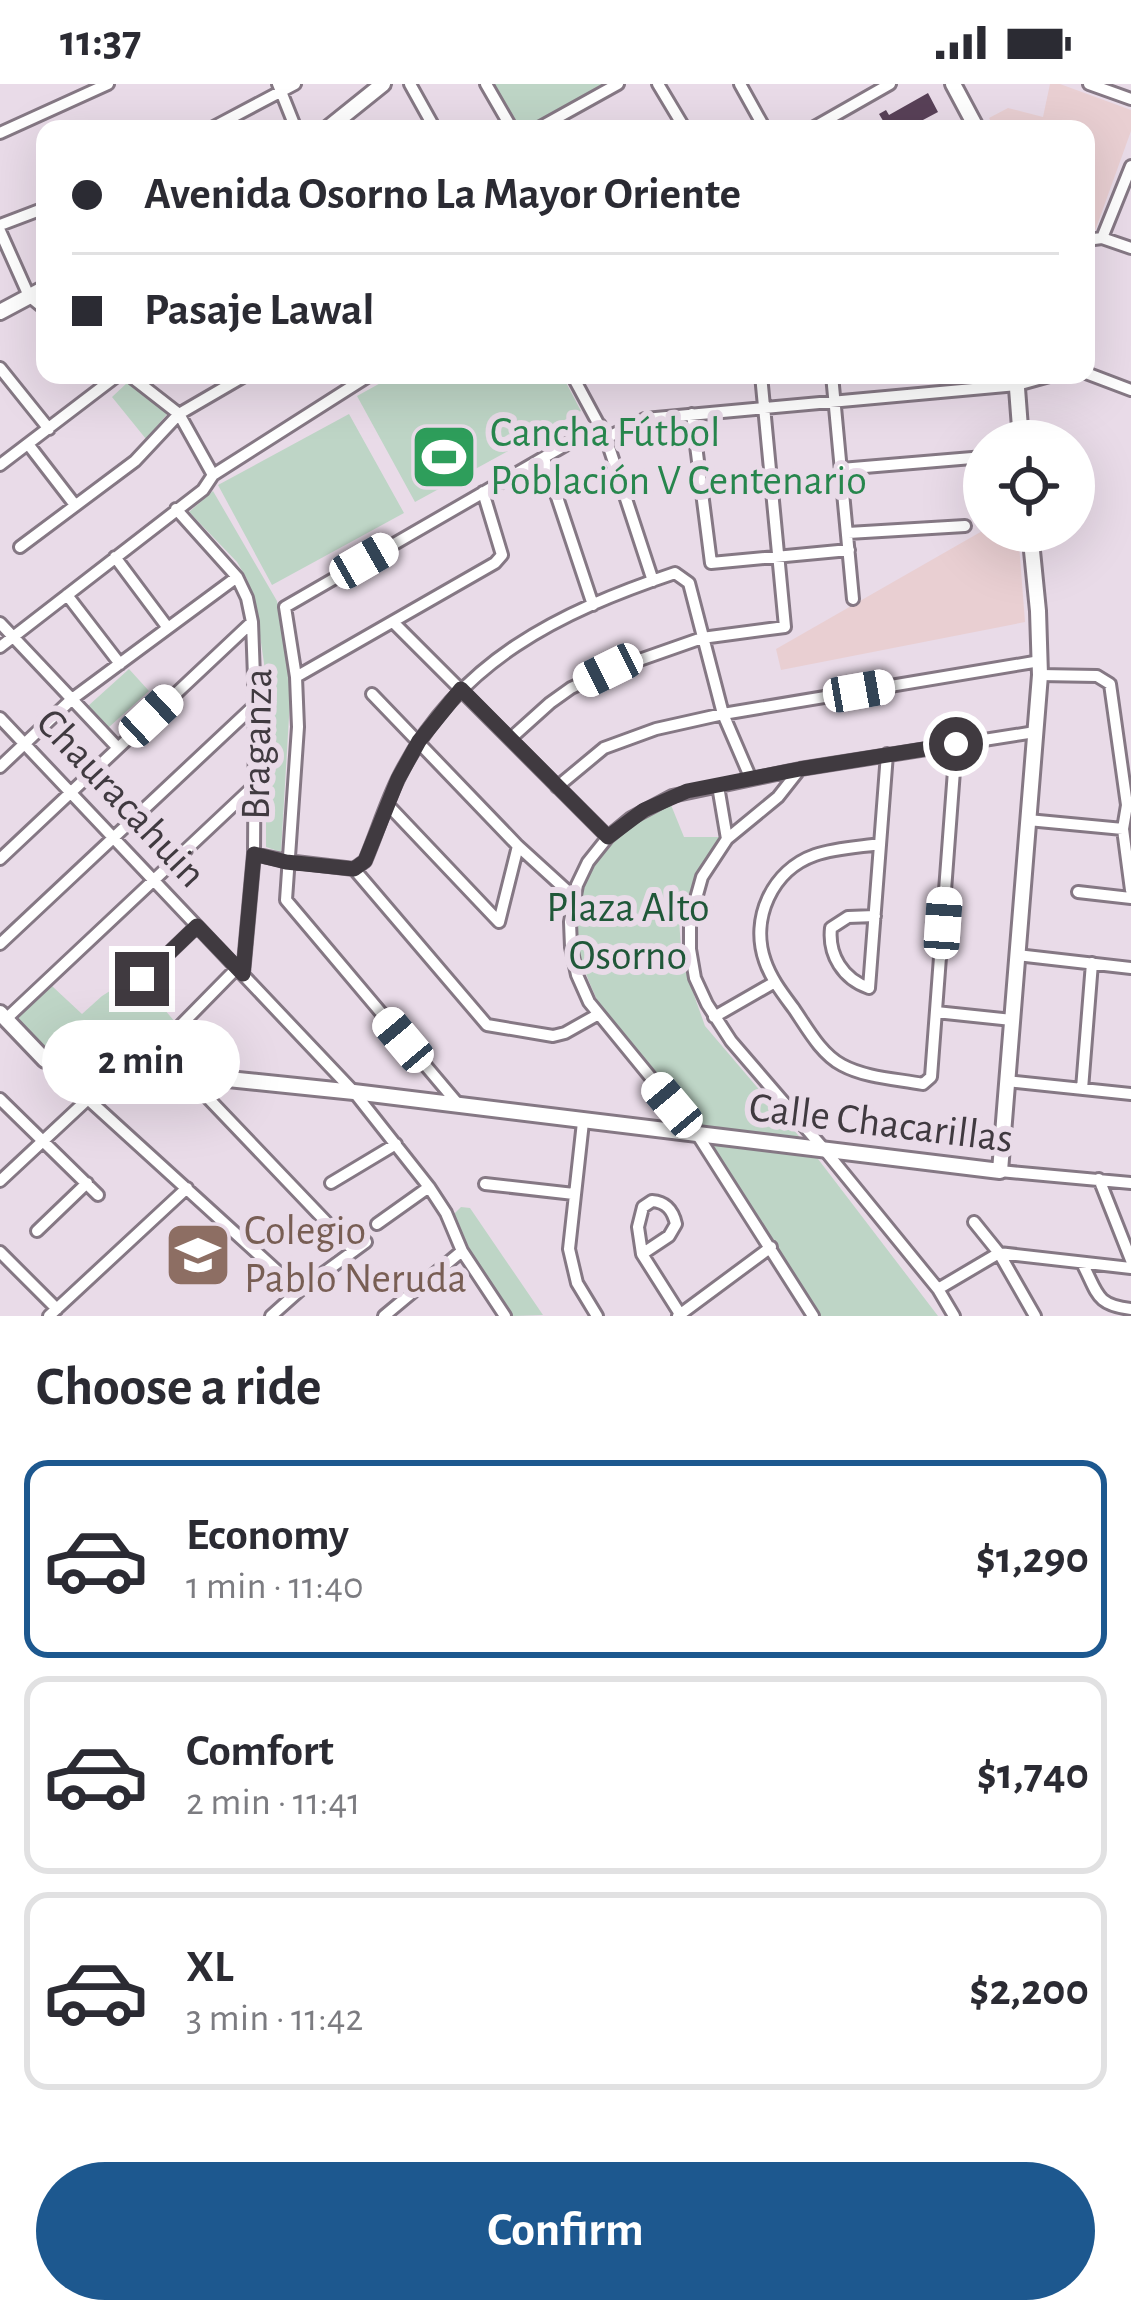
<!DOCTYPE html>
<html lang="en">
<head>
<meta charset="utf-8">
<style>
  :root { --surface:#fff; --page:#f2f2f3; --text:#2b2b33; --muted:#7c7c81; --line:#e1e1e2; --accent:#1d588f }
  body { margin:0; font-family:"Alegreya Sans",sans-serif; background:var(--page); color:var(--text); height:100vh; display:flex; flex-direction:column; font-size:45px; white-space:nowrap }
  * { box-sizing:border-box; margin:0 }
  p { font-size:39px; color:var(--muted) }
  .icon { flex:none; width:66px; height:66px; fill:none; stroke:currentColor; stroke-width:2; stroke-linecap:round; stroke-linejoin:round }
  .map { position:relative; height:1232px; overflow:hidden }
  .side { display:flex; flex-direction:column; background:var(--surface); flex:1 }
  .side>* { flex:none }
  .top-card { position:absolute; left:36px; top:36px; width:1059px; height:264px; border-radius:24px; box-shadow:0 12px 48px #0002; display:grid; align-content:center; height:264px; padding:0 36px; background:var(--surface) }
  .controls { position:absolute; left:963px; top:336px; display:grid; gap:24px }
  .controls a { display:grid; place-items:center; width:132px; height:132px; border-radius:50%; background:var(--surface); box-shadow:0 12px 48px #0002; font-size:60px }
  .end { position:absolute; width:54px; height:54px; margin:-27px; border:15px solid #403a40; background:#fff; box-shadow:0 0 0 6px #fff }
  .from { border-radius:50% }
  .bubble { position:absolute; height:84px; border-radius:42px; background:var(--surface); box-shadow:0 12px 48px #0002; font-size:39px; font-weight:700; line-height:84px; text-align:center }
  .car { position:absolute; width:36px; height:72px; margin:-36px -18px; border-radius:15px; box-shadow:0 0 9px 3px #0007; background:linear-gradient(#fff 24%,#345 0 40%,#fff 0 76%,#345 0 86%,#fff 0) }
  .top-card b { display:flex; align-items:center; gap:42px; height:114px; font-size:45px }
  .top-card b+b { border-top:3px solid var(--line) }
  .top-card i { width:30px; height:30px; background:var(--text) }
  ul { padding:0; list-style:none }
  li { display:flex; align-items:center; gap:36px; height:198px; margin:0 24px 18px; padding:0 12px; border:6px solid var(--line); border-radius:24px }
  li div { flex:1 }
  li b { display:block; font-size:45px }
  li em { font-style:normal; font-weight:700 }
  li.current { border-color:var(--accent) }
  li>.icon { width:108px; height:108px; stroke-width:1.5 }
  h2 { padding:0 36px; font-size:54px; line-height:144px }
  .primary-button { display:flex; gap:24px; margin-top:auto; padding:24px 36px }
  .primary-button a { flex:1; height:138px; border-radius:72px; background:var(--accent); color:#fff; font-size:48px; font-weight:700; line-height:138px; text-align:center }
  .status { display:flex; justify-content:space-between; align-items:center; height:84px; padding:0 60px; background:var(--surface); direction:ltr }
  .status svg { height:33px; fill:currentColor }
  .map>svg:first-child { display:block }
</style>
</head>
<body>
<div class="status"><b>11:37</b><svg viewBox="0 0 49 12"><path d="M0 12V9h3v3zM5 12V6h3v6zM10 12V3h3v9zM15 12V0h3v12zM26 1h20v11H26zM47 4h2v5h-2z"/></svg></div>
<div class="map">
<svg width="1131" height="1232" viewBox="0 0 1131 1232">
  <rect width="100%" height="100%" fill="#e9dbe8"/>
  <path fill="#e9cfd2" d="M1050,0H1060L1131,26V47L1095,147H1086V45H995L989,34L1008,24L1043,33Z
    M984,446L1018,447L1025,538L781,586L776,565Z"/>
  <path fill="#bed5c6" d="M489,0H605L529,45H514Z
    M395,291H562L581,327L415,418L357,312Z
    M128,298L168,329L146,355L112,313Z
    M349,330L404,429L272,501L218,401Z
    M213,407L277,517L291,599L281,768L266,763V593L256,524L247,495L237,478L189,428Z
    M129,585L149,607L108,644L88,622Z
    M671,721L684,753H724L679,836L682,877L705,942L815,1071L938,1232H817L778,1169L604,931C591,902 576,873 575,840C572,785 623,737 671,721Z
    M135,891L205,973L43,966L15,936L52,902L82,930L102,912Z
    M461,1123L470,1124L543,1231L513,1232L470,1167L453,1131Z"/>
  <path fill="#594158" d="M928,9L938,28L906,45H888L879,30L886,26L889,31Z"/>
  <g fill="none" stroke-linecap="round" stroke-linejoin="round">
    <g stroke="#857884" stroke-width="16">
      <path id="street" d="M278,0L296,45
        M410,0L435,45
        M486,0L512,45
        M658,0L685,45
        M740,0L765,45
        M1089,0L1131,15
        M210,45L295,0
        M537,45L618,0
        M811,45L890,0
        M0,49L108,0
        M0,141L45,124
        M0,147L29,212L45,225
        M1102,154L1131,82
        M1086,156L1102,154L1131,164
        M0,284L49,345
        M1086,289L1131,306
        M572,291L606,354L653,497
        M832,291L853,515
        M692,330L711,479L849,466
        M606,354L645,335L1017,301L1053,291
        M28,360L75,421
        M544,374L593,521
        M0,381L118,291
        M841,385L984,373
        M213,391L370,291
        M176,425L237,493L247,514L252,538L255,621L254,770L243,890
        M848,449L965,442
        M20,463L135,377L179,330L246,291
        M115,473L168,544
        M67,511L120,580
        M393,538L608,753
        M0,539L118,664
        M0,563L203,406L213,391L179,330L129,291
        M1040,591L1097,592L1110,600L1127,721L1123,745L1131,806
        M296,593L495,479L502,471L483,408
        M372,610L518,762L574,813
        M0,634L354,1008L429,1103L446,1129L462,1167L505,1232
        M510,655L550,619L571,604L608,587L702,554L785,543L761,291
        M0,683L72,615L237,493
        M800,685L778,713L727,755L702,793L690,836V865L695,894L707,920L731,957L823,1064L938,1205L954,1232
        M718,702L727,755
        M557,703L604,664L656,645L723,630L1040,577
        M388,721L499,838
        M1028,736L1123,745
        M880,760C859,763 835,764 815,771C772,786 750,835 765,877C771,895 783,910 794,925C807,944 821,970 842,981C866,994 897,995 923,1000L931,993L956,660
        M254,770L287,777L354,785L365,777C377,749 386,718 400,691C458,577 559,528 675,489L689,499L723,630L751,695
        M0,775L251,539
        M354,785L487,941L553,952L565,949L597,931
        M1078,808L1131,814
        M875,832L848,833L831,844C828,871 843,895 869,904L887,670
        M499,838L518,762
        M0,860L255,621
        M1017,871L1131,884
        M142,895L197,842
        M936,928L1012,936
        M714,933L775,898
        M6,935L255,701
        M180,942L237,884
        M45,976L299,1207
        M187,992L353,1166
        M1007,997L1131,1010
        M1082,1005L1092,879
        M0,1015L98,1111
        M458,1020L286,816L298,643L296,593L285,523L600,341
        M583,1038L569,1165L577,1199L597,1232
        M1000,1087L1131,1099
        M1099,1095L1131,1176
        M0,1097L89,1014
        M331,1099L396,1060
        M485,1100L574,1110
        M652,1117C667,1118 673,1127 676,1140L669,1152L642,1170L638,1143L643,1123Z
        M974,1138L999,1169L1035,1232
        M377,1140L429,1103
        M37,1147L87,1099
        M0,1168L57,1225
        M642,1170L680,1230
        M1082,1179C1098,1209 1095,1221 1131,1225
        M938,1205L999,1169L1131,1184
        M49,1232L187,1104
        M271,1232L299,1207L366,1158
        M384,1232L462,1167
        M678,1232L771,1163
        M813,1232L697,1050L589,918L577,891L571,863L570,838L577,801L588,778L608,753L631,734L672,712L800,685L1035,648"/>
    </g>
    <g stroke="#857884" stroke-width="20">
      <path id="secondary" d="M953,0L977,45
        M327,45L383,0
        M0,228L45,204
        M1016,291L1021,357
        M0,929L45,976L354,1008L1000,1087L1040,591L1038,527L1030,447"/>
    </g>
    <use href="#street" stroke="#fff" stroke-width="10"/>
    <use href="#secondary" stroke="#fff" stroke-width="14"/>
  </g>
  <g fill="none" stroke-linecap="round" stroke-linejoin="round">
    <path stroke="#403a40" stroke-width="15" d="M142,895L197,842L243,890L254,770L286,778L354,785L365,777L398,695L419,657L461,605L608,753L644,726L687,707L800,685L956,660"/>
  </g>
  <defs>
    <g id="stadium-square" transform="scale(3.45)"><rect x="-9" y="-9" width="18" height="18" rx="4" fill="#2e9e5b" stroke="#e9dbe8"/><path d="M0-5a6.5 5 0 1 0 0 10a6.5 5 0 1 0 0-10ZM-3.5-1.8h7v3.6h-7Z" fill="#fff"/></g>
    <g id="school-square" transform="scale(3.45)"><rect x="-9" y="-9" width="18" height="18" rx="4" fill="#8d6e63" stroke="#e9dbe8"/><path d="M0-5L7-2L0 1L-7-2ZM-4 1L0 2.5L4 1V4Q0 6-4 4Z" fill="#fff"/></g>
  </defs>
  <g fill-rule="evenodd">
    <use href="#stadium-square" x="444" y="373"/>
    <use href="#school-square" x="198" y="1171"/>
  </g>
  <g text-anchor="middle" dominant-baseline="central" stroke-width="12" stroke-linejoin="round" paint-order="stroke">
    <g font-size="42" fill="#27864d" stroke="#e9dbe8" text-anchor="start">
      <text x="490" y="349">Cancha Fútbol<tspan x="490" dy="48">Población V Centenario</tspan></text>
    </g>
    <g font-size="42" fill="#403a40" stroke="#e9dbe8">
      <text transform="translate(257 660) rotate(-89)">Braganza</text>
      <text transform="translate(121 714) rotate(47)">Chauracahuin</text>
      <text transform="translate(881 1039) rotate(7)">Calle Chacarillas</text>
    </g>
    <g font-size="42" fill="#205839" stroke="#e9dbe8">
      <text x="628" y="824">Plaza Alto<tspan x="628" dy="48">Osorno</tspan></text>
    </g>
    <g font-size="42" fill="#785e54" stroke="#e9dbe8" text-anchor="start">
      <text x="244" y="1147">Colegio<tspan x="244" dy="48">Pablo Neruda</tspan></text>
    </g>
  </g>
</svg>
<div class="controls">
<a><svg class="icon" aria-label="locate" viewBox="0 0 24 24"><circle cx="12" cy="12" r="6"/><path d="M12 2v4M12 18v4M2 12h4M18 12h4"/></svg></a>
</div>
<i class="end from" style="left:956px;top:660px"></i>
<i class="end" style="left:142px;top:895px"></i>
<div class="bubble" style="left:42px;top:936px;width:198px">2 min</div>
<i class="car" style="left:364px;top:477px;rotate:60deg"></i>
<i class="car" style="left:608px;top:586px;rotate:244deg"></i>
<i class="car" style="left:859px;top:607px;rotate:80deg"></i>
<i class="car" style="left:151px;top:632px;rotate:47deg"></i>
<i class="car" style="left:943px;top:839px;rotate:4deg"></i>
<i class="car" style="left:403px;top:956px;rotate:320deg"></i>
<i class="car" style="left:672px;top:1021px;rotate:320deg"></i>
<div class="top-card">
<b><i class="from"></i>Avenida Osorno La Mayor Oriente</b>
<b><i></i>Pasaje Lawal</b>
</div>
</div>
<section class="side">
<h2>Choose a ride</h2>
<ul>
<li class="current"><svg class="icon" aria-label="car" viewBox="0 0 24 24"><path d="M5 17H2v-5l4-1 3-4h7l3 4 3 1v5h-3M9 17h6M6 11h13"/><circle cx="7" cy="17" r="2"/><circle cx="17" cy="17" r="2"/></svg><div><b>Economy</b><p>1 min · 11:40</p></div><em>$1,290</em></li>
<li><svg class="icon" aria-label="car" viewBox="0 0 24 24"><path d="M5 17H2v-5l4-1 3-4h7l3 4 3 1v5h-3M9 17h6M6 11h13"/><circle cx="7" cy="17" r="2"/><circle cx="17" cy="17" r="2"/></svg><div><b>Comfort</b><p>2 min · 11:41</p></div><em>$1,740</em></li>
<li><svg class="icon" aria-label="car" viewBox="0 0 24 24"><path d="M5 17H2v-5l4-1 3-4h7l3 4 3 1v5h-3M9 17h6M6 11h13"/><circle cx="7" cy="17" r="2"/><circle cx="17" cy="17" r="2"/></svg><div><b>XL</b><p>3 min · 11:42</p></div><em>$2,200</em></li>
</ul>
<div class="primary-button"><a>Confirm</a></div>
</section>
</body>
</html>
